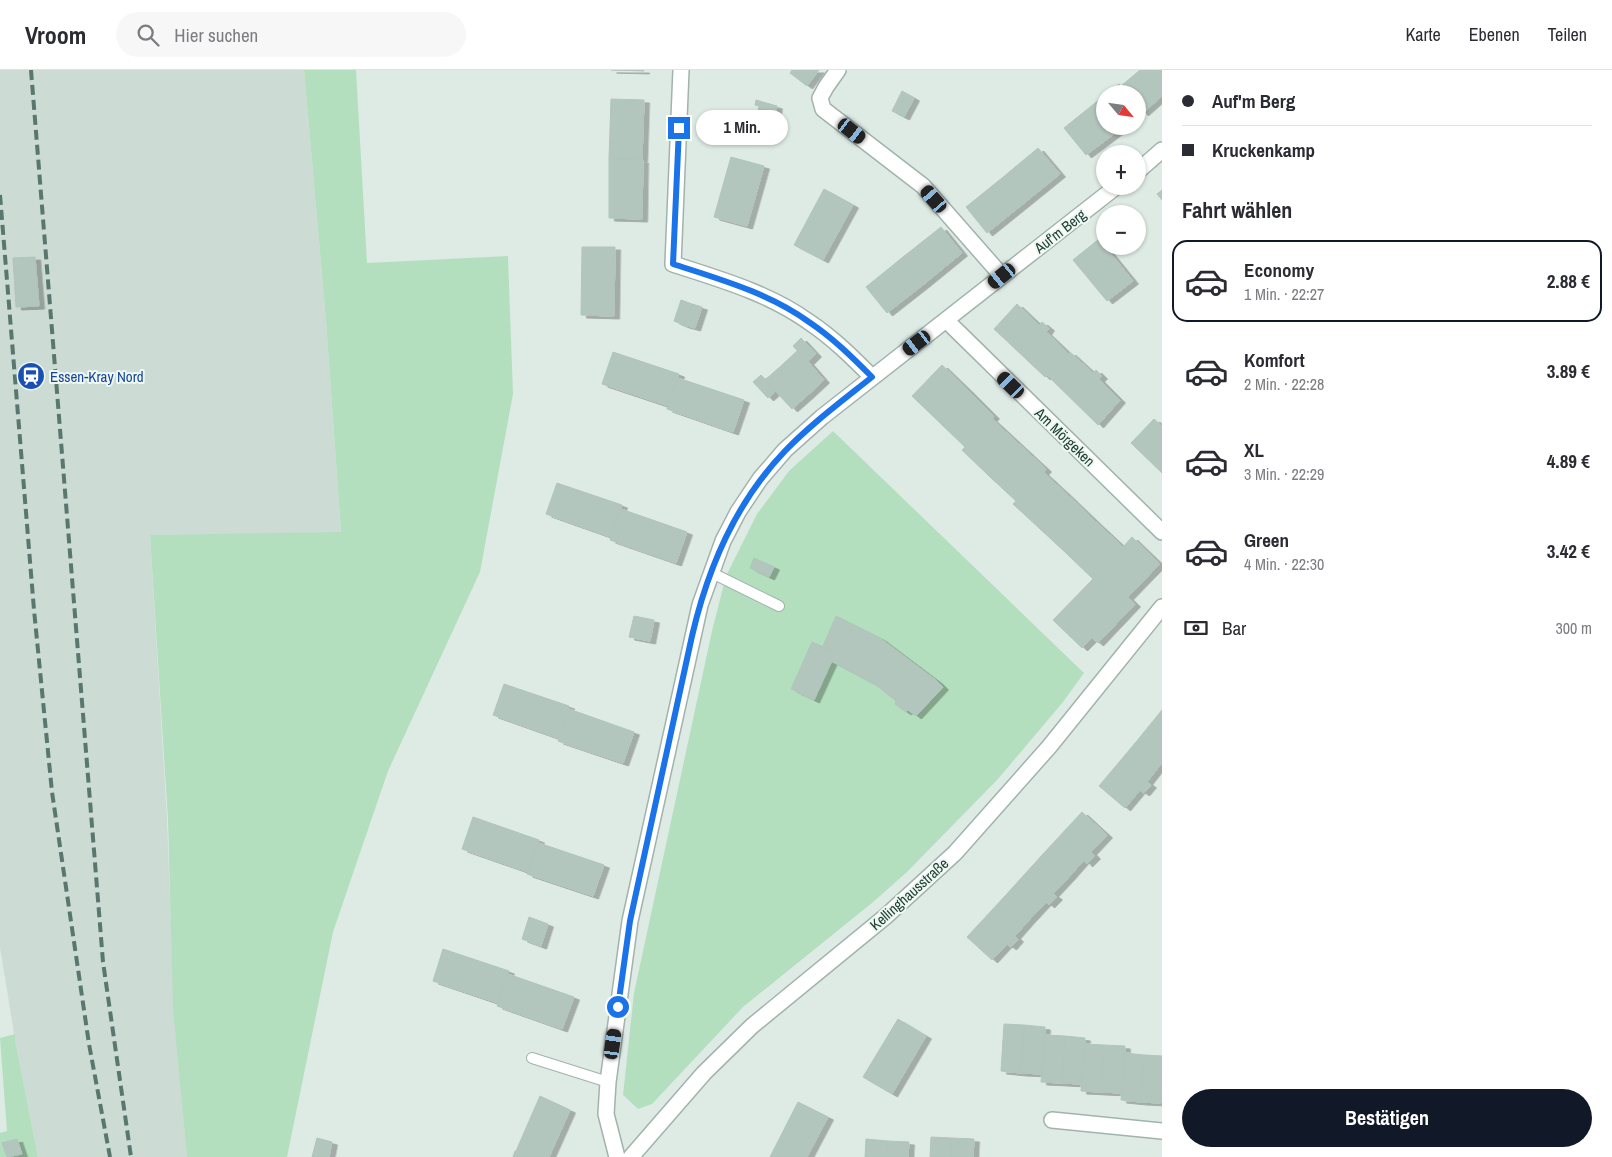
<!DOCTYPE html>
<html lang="de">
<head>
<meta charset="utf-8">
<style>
  :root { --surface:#fff; --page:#f7f7f7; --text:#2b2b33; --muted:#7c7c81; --line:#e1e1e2; --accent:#111827 }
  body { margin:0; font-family:"Archivo Narrow",sans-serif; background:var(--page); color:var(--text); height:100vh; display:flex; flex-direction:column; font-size:19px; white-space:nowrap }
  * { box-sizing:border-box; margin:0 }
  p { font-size:16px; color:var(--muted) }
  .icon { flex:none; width:28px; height:28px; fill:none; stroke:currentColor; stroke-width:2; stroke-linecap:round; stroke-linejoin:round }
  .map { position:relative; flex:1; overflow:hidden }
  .details { display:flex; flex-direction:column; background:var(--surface); width:450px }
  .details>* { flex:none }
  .top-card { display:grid; align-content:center; height:110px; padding:0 20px; background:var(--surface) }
  .needle { width:32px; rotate:119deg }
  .fabs { position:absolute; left:1096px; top:15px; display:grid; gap:10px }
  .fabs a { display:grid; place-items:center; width:50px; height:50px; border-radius:50%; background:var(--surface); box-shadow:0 1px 4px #0004; font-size:25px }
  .end { position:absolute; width:22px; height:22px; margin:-11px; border:6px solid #1a73e8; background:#fff; box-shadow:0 0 0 2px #fff }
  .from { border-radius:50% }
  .bubble { position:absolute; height:35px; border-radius:18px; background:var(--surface); box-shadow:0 1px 4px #0004; font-size:16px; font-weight:700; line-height:35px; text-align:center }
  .car { position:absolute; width:15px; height:30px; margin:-15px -8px; border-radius:6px; box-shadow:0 0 4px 1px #0007; background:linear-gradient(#222 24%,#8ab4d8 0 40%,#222 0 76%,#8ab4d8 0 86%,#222 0) }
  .top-card b { display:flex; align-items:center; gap:18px; height:48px; font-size:19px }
  .top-card b+b { border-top:1px solid var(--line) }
  .top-card i { width:12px; height:12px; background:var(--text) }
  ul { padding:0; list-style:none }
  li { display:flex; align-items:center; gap:15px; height:82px; margin:0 10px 8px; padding:0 10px; border:2px solid transparent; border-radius:15px }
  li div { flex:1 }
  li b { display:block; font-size:19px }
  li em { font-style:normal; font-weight:700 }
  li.active { border-color:var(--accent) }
  li>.icon { width:45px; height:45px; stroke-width:1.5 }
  h2 { padding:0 20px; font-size:22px; line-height:60px }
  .pay { display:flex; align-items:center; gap:12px; height:55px; padding:0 20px; font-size:19px }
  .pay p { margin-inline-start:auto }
  .button { display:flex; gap:10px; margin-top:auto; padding:10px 20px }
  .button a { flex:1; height:58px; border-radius:30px; background:var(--accent); color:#fff; font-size:20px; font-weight:700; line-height:58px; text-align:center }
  header { display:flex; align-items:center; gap:30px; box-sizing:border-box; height:70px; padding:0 25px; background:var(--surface); border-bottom:1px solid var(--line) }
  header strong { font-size:24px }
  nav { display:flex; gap:28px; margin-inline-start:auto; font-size:18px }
  .search { width:350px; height:45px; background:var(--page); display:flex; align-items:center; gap:12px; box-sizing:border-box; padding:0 18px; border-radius:28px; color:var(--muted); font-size:19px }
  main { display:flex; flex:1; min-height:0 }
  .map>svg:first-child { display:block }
</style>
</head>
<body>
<header>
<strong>Vroom</strong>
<div class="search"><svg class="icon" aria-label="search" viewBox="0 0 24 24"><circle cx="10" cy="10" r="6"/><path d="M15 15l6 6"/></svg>Hier suchen</div>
<nav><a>Karte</a><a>Ebenen</a><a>Teilen</a></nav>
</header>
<main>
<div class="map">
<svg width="1162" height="1087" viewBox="0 0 1162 1087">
  <defs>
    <filter id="shadow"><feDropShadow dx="5.5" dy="3" stdDeviation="0" flood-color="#0004"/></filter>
  </defs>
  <rect width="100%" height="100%" fill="#deebe5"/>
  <path fill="#ccdbd4" d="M0,0H304L326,251L341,463L150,465L167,749L174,938L187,1087H38L15,970L0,877Z"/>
  <path fill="#b4dfbe" d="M304,0H356L367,193L508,186L513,324L480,502L388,701L333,862L287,1087H187L173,939L168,750L150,465L341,462L326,251Z
    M833,361L1084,603L1063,632L998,709L907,802L872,833L743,937L652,1034L638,1039L623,1025L634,923L712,561L726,506L757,444L789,401Z
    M15,964V970L38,1087H0V1063L7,1061L0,968Z"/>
  <path fill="#b3c6be" stroke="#b0c5bc" filter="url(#shadow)" d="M611,0H644V1Z
    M792,0H819L807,16L790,3Z
    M1140,0H1162V26L1143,43L1138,37V24H1127L1121,16Z
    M1119,14L1127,24H1107Z
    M902,21L914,28L904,47L892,41Z
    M1105,25V56H1120L1117,59L1118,61L1086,85L1064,58Z
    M611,29L644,30L642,89H609Z
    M756,30L777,36L774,49L757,45L759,36L755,35Z
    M1038,78L1060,104L1023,134L1002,108Z
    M731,87L764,96L747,156L714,147Z
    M609,89L643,90L642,149L609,148Z
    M1002,108L1023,134L987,163L966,137Z
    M824,119L853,135L823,190L794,175Z
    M1162,120V130L1157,124Z
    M941,157L962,183L924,214L903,187Z
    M1099,169L1133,211L1107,231L1073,190Z
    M582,177H615L614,246L581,245Z
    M35,187L39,236L16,237L13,188Z
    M903,187L924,214L887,243L866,217Z
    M681,230L692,234L684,255L674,251Z
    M692,234L702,237L695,258L684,255Z
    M1017,234L1039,255L1042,252L1049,258L1046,262L1068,283L1045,307L994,259Z
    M801,268L816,284L808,292L793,276Z
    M798,280L824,310L809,324L782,295Z
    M613,282L679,304L668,336L602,314Z
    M1070,282L1093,303L1096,300L1102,306L1099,309L1120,330L1098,355L1047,305Z
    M782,295L809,324L792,339L765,310Z
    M942,295L969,321L939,352L912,326Z
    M761,305L776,321L768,328L753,312Z
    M678,308L744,330L733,362L667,339Z
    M969,321L994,346L965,377L939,352Z
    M992,349L1019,374L989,406L962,380Z
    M1154,349L1162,356V403L1131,373Z
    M1019,374L1046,399L1016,431L989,406Z
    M1043,402L1070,427L1039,458L1013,434Z
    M557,413L622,435L611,467L546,444Z
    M1070,427L1096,452L1066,483L1039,458Z
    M621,439L687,462L676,493L610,470Z
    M1096,452L1123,477L1093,509L1066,483Z
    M1132,467L1160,494L1151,503L1123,477Z
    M1123,477L1151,503L1120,535L1093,509Z
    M754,488L774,497L769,507L750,498Z
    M1093,509L1120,535L1128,527L1135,534L1098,573L1092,568L1082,578L1053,550Z
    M634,546L654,550L650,571L629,567Z
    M836,546L880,568L937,611L943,617L916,646L908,640L906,642L900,638L895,634L896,631L876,615L831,591L836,582L823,576Z
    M812,572L836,582L814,630L791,619Z
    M504,614L569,636L558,668L493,645Z
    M569,639L634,662L623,693L558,671Z
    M1162,640V693L1161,694L1136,672Z
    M1136,672L1161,694L1147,712L1151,715L1144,723L1140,720L1125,738L1099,716Z
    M1082,742L1107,765L1091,782L1095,786L1087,794L1084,790L1069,807L1043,784Z
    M473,747L539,770L528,802L462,779Z
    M539,773L604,795L593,826L527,804Z
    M1043,784L1069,807L1053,824L1057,827L1049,835L1046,832L1030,849L1005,826Z
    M1005,826L1030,849L1015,866L1018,869L1011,877L1007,874L992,890L967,867Z
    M529,847L548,854L541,876L522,869Z
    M443,879L509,901L498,933L433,911Z
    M508,904L574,927L562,959L497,936Z
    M898,949L926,966L892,1024L863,1007Z
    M1004,954L1024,955L1021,1003L1001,1001Z
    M1024,955L1045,957L1042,1004L1021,1003Z
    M1045,965L1065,966L1062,1013L1041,1012Z
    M1065,966L1085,968L1081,1014L1062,1013Z
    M1084,974L1104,975L1101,1022L1081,1021Z
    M1104,975L1125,976L1122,1023L1101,1022Z
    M1125,983L1144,985L1141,1032L1121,1030Z
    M1144,985L1162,986L1161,1033L1141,1032Z
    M540,1026L570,1040L549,1087H530L516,1081Z
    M798,1032L828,1047L807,1087H770Z
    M931,1067L952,1068L951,1087H930Z
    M317,1068L332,1072L329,1087H312Z
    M952,1068L974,1069L973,1087H951Z
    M17,1069L22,1084L7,1087L2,1073Z
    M866,1069L888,1071L887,1087H865Z
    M888,1071L909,1072L908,1087H887Z
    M515,1081L528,1087H513Z"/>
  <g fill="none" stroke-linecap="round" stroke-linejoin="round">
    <g stroke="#a1b3ac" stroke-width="12">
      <path id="service" d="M710,502L779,536
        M532,988L608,1012"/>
    </g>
    <g stroke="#a1b3ac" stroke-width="18">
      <path id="minor" d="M681,0L673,194C719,209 769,223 809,252C833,268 852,287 872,307
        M838,0L826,17L820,28L823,39L923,116L1002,206
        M1138,101L1162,80
        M947,251L1162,462
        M1052,1050L1162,1061
        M617,1087L606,1044L608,1012L630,851L700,535L723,471L738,442L760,409L785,380L822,347L1117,116
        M631,1087L704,1003L752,956L885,847L955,783L1049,677L1162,537"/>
    </g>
    <use href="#service" stroke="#fff" stroke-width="10"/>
    <use href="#minor" stroke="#fff" stroke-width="15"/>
    <path stroke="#58786f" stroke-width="4" stroke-dasharray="10 5" stroke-linecap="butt" d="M31,0L103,892L131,1087
      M0,125L34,540L52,722L89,974L110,1087"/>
  </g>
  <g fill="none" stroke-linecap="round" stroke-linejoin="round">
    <path stroke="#1a73e8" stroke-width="6" d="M618,937L630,851L692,566C708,497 735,433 785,381C811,354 842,331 872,307C852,287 833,268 809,252C769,223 719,209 673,194L679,58"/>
  </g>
  <defs>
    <g id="station-disc" transform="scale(1.4375)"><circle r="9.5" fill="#1a4fb4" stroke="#eef8f3"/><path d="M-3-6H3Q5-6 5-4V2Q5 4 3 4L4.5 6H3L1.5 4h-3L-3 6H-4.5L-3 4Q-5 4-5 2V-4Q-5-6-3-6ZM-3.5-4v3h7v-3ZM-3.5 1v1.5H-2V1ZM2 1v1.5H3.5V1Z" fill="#fff"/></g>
  </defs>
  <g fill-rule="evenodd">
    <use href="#station-disc" x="31" y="306"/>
  </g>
  <g text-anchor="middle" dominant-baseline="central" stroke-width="4" stroke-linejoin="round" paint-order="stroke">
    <g font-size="15" fill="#1e3c33" stroke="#eef8f3">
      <text transform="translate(1060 161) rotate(-38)">Auf'm Berg</text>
      <text transform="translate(1065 367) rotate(44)">Am Mörgeken</text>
      <text transform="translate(909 824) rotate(-42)">Kellinghausstraße</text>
    </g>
    <g font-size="15" fill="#164399" stroke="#eef8f3" text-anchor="start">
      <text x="50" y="306">Essen-Kray Nord</text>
    </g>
  </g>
</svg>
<div class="fabs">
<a><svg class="needle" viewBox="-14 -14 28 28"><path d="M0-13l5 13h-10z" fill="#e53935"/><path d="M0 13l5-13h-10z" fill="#7c7c81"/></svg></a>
<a>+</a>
<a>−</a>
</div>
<i class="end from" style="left:618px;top:937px"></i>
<i class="end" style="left:679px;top:58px"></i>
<div class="bubble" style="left:696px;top:40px;width:92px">1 Min.</div>
<i class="car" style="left:852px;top:61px;rotate:128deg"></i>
<i class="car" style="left:934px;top:129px;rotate:319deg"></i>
<i class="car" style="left:1002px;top:206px;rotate:231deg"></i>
<i class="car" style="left:917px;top:273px;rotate:233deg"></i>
<i class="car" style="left:1011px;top:315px;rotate:314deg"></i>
<i class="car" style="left:613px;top:974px;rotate:8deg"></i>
</div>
<section class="details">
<div class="top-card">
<b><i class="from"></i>Auf'm Berg</b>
<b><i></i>Kruckenkamp</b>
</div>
<h2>Fahrt wählen</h2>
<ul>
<li class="active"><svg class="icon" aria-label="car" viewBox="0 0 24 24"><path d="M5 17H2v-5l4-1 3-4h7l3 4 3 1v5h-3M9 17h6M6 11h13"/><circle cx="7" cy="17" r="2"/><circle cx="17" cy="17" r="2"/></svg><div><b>Economy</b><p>1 Min. · 22:27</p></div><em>2.88 €</em></li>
<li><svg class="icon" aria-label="car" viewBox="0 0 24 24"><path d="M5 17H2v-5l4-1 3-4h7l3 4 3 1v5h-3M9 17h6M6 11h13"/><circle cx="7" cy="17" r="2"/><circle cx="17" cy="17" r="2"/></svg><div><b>Komfort</b><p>2 Min. · 22:28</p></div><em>3.89 €</em></li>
<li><svg class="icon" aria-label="car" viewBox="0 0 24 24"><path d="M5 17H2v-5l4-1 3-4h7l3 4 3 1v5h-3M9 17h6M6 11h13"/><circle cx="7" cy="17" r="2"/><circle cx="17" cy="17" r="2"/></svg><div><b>XL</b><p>3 Min. · 22:29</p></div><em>4.89 €</em></li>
<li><svg class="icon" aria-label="car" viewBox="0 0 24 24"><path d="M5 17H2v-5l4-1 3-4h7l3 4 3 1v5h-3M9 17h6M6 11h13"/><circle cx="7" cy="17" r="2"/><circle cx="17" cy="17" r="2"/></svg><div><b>Green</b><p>4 Min. · 22:30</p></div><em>3.42 €</em></li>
</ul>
<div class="pay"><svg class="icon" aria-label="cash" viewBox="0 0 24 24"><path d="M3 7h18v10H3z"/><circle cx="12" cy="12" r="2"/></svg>Bar<p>300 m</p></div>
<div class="button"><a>Bestätigen</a></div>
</section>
</main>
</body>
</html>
